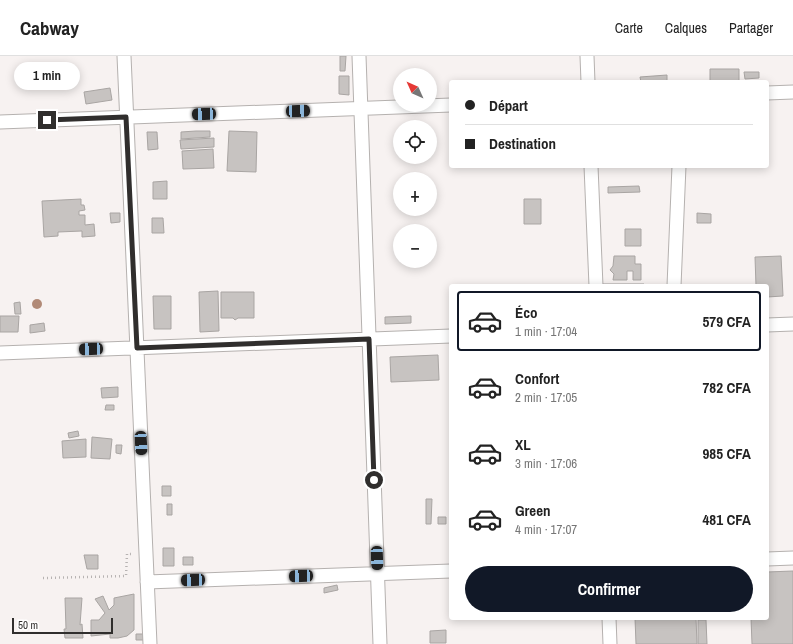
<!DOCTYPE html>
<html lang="fr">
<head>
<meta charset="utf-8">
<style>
  :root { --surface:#fff; --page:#f2f2f2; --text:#222; --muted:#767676; --line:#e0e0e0; --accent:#111827 }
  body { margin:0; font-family:"Archivo Narrow",sans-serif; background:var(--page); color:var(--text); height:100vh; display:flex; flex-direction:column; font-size:15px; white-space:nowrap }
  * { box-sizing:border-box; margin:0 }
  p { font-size:13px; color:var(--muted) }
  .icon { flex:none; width:22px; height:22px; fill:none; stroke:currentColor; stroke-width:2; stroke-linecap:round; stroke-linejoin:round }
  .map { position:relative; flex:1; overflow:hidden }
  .panel { position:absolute; left:449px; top:228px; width:320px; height:336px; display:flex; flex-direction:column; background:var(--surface); border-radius:4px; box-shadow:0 2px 10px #0003 }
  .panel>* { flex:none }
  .top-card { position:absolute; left:449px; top:24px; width:320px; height:88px; border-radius:4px; box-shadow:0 2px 10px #0003; display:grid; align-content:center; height:88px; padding:0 16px; background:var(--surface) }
  .needle { width:26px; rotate:315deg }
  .controls { position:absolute; left:393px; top:12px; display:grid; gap:8px }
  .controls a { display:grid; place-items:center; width:44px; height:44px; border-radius:50%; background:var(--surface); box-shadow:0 2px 10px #0003; font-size:20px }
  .scale { position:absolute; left:12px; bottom:10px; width:101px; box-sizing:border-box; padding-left:4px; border:2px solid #302e2d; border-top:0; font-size:11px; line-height:14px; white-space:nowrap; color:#302e2d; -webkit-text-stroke:3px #fff; paint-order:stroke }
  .end { position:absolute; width:18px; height:18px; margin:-9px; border:5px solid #302e2d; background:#fff; box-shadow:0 0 0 2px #fff }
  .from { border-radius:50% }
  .bubble { position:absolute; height:28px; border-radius:14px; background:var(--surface); box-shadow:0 2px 10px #0003; font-size:13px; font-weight:700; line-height:28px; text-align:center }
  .car { position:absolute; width:12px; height:24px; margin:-12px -6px; border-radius:5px; box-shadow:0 0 3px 1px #0007; background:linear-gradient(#222 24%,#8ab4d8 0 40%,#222 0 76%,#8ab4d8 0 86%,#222 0) }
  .top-card b { display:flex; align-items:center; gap:14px; height:38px; font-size:15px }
  .top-card b+b { border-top:1px solid var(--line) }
  .top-card i { width:10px; height:10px; background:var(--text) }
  ul { padding:7px 0 0; list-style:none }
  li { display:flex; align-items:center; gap:12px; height:60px; margin:0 8px 6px; padding:0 8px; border:2px solid transparent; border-radius:4px }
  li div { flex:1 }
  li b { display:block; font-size:15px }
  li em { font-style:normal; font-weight:700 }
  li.current { border-color:var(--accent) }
  li>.icon { width:36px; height:36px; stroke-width:1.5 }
  .primary-button { display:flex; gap:8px; margin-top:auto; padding:8px 16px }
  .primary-button a { flex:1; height:46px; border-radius:24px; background:var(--accent); color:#fff; font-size:16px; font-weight:700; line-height:46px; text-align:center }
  header { display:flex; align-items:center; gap:24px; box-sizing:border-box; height:56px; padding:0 20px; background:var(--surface); border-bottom:1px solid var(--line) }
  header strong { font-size:19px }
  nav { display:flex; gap:22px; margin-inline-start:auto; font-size:14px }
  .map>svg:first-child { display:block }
</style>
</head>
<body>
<header>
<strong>Cabway</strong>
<nav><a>Carte</a><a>Calques</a><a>Partager</a></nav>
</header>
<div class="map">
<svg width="793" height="588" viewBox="0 0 793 588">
  <rect width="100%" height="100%" fill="#f7f2f1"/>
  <path fill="#c7c3c1" stroke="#a9a5a3" d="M340,0H346L345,15H340Z
    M710,13H739V26H710Z
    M744,16H759V22L745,23Z
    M667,19V26H641L640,21Z
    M339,20H349V39L339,38Z
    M110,32L112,44L86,48L84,36Z
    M196,75H210V81L181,83V76Z
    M229,75L257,76L256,116L227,115Z
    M147,76H157L158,93L148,94Z
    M214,82V91L181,93L180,84Z
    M213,93L214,112L183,113L182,95Z
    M167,125V143H153V126Z
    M639,130L640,136L608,137V131Z
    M81,143V149H84L85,154L79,155V159H85V169L94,168L95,180L82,181V175L58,176V180L44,181L42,145Z
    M524,143H541V168H524Z
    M110,157H120V166L111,167Z
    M697,157L711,158V167H697Z
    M152,162H163L164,177H152Z
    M625,173H641V190H625Z
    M614,200H635V208H641V224H633V215H627V224H613L614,218L610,214L613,210Z
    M781,200L783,240L767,241V230H756L755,201Z
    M603,228H644V230H603Z
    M218,235L219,275L200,276L199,236Z
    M221,236H254V262H238L235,264L233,262H221Z
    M153,240H171V273H154Z
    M20,246L21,258H15L14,247Z
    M0,260H19L18,276H0Z
    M411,260V267L385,268V261Z
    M44,267L45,275L30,277V269Z
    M438,299L439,324L391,326L390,301Z
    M118,331V341L102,342L101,332Z
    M106,349H114V354H105Z
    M78,375L79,380L69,382L68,377Z
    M92,381L112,383L110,403L91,402Z
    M86,383V401L63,402L62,385Z
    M116,389H122L121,398L116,397Z
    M162,430H171V440H162Z
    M426,443H432L431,468H426Z
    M167,448H172V459H167Z
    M438,461H446V468H438Z
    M163,492H174V510H163Z
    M84,499H98V513H87Z
    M183,501H193V509H183Z
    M793,515V588H752L751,562H767V516Z
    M337,529L338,534L324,537V532Z
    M134,538V574L127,580L118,582H110V578L91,580V564H99L105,557L95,543L103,540L109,554L114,549V542Z
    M65,542H82L80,569L82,568L83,582H65L64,573H66Z
    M635,562H696L697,588H636Z
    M698,564H706L707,588H698Z
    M446,574V587H430V575Z
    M136,578H144V584H136Z"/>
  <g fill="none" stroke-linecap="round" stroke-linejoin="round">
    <g stroke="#b5b1af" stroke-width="15">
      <path id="minor" d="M124,0L150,588
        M359,0L380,588
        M587,0L588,26
        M767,37L793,36
        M0,66L451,49
        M591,110L596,230
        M674,230L679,110
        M767,269L793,268
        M0,297L451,280
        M767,503L793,502
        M147,526L451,515
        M609,562L610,588"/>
    </g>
    <path stroke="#b7b3b2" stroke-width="2.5" stroke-dasharray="1 3" stroke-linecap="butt" d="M43,522L126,520L127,498H133"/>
    <use href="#minor" stroke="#fff" stroke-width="13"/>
  </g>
  <circle fill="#b18a77" cx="37" cy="248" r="5"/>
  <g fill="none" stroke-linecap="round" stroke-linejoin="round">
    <path stroke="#302e2d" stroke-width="5" d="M47,64L126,61L137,292L369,283L374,424"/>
  </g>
</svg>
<div class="controls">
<a><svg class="needle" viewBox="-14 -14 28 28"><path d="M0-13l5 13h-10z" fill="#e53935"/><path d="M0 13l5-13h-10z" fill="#767676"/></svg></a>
<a><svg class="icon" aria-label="locate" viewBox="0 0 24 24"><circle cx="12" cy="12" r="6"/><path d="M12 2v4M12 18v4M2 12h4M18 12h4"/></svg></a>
<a>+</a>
<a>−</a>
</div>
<div class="scale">50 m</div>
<i class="end from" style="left:374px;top:424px"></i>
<i class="end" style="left:47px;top:64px"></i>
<div class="bubble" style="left:14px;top:6px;width:66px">1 min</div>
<i class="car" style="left:298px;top:55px;rotate:88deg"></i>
<i class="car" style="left:204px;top:58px;rotate:268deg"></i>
<i class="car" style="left:91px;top:293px;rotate:268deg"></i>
<i class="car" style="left:141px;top:387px;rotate:177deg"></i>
<i class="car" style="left:377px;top:502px;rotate:178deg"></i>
<i class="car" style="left:301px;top:520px;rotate:268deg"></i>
<i class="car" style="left:193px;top:524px;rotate:268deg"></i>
<div class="top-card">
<b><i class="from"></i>Départ</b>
<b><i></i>Destination</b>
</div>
<section class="panel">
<ul>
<li class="current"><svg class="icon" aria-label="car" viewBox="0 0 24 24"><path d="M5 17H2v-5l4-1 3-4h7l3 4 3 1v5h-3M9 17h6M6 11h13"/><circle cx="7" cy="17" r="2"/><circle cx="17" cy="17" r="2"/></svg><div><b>Éco</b><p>1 min · 17:04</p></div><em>579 CFA</em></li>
<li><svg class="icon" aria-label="car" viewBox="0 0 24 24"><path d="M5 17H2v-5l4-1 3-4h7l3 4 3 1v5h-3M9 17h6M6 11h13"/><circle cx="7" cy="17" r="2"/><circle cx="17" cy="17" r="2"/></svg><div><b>Confort</b><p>2 min · 17:05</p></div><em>782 CFA</em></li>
<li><svg class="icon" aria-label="car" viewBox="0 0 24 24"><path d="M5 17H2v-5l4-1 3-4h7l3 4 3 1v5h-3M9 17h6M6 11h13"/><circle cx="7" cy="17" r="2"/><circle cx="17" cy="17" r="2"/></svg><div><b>XL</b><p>3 min · 17:06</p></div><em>985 CFA</em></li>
<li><svg class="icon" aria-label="car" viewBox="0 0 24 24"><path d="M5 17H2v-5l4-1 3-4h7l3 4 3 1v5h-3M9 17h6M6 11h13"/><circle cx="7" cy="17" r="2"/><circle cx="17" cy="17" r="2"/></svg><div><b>Green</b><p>4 min · 17:07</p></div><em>481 CFA</em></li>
</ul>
<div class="primary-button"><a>Confirmer</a></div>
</section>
</div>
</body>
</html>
